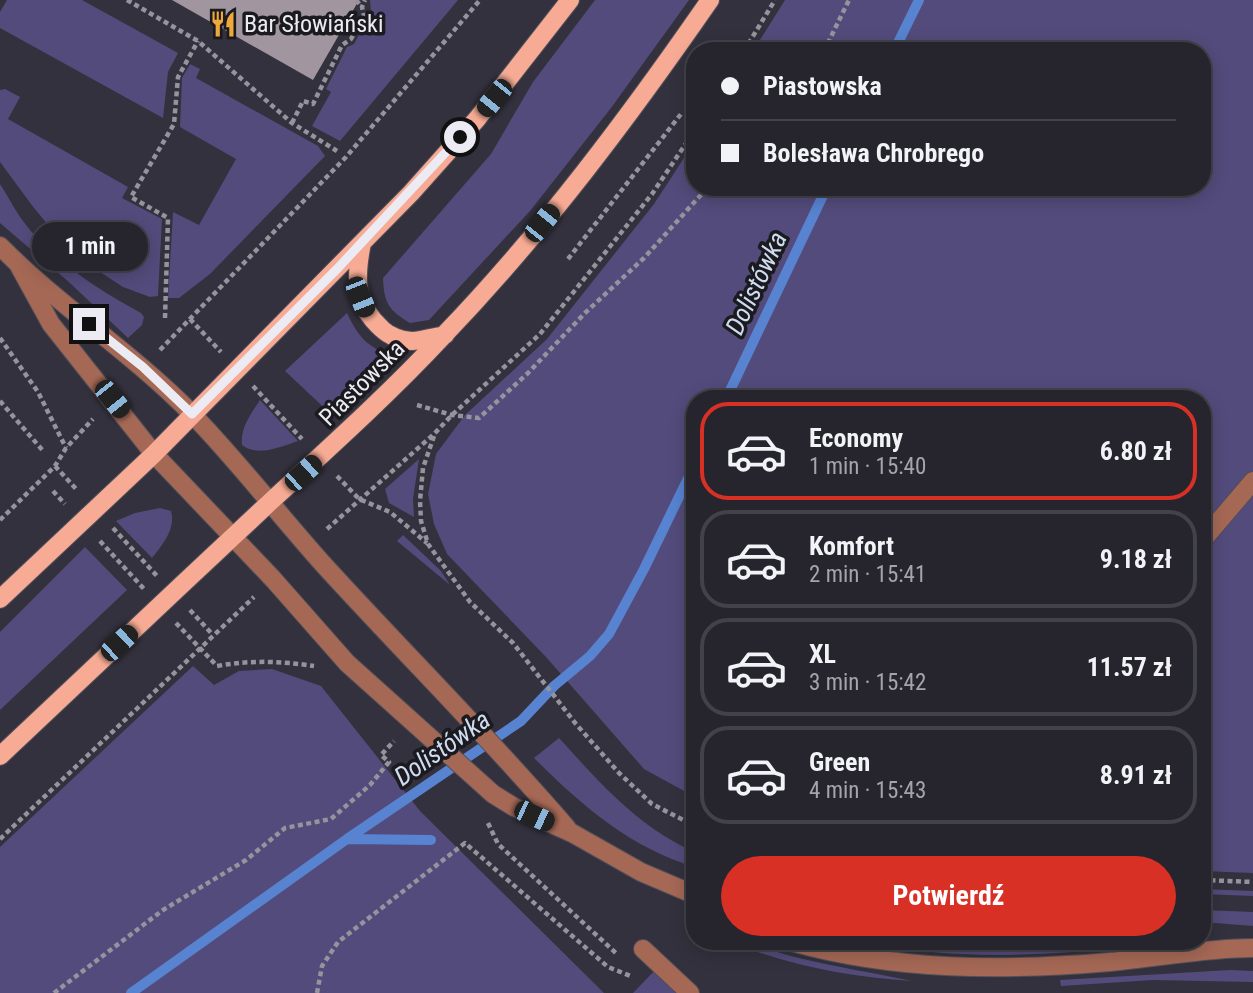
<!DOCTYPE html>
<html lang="pl">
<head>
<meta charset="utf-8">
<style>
  :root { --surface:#26252e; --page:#2e2d36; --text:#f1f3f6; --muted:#a4a5aa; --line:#42424a; --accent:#d93025 }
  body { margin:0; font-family:"Roboto Condensed",sans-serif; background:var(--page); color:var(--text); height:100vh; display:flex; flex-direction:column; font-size:26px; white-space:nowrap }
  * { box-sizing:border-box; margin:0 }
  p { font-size:23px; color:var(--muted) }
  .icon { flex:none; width:38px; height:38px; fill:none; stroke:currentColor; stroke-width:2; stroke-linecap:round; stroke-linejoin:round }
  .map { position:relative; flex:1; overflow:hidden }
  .details { position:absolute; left:686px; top:390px; width:525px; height:560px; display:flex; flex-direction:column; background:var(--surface); border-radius:28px; box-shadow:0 4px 18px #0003,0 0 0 2px var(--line) }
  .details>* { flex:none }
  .guide { position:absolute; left:686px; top:42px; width:525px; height:154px; border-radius:28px; box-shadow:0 4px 18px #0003,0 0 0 2px var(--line); display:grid; align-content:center; height:154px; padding:0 35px; background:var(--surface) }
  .end { position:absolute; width:32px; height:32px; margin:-16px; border:9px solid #ecebf3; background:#111; box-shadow:0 0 0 4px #111 }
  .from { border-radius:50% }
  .bubble { position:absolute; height:49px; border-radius:24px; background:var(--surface); box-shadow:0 4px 18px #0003,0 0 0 2px var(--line); font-size:23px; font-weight:700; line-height:49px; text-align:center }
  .car { position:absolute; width:21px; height:42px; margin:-21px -10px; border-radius:9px; box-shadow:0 0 5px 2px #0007; background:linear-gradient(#222 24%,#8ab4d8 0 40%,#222 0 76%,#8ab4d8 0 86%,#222 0) }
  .guide b { display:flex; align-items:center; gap:24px; height:66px; font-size:26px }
  .guide b+b { border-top:2px solid var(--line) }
  .guide i { width:18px; height:18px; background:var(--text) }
  ul { padding:12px 0 0; list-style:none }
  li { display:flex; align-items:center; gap:21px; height:98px; margin:0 14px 10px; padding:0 21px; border:4px solid var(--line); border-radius:28px }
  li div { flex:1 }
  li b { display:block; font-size:26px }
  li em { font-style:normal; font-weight:700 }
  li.selected { border-color:var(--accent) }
  li>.icon { width:63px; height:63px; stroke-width:1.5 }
  .button { display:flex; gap:14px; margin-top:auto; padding:14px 35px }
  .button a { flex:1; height:80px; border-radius:42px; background:var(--accent); color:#fff; font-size:28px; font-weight:700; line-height:80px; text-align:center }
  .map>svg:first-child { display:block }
</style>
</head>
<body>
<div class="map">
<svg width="1253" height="993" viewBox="0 0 1253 993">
  <rect width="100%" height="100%" fill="#33313d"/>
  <path fill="#534b7b" d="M7,0H82L178,53L168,72L163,118L0,28V12Z
    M370,0H458L340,141L312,126L331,92L326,89L347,47L354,44L371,13Z
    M595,0H689L611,108L530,211L429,320L410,323C389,310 384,304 383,278L491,154L533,82Z
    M785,0H1253V873L1202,871V399H695V797L644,769L546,657L447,554L434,524L428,494L436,454L465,415L547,339L654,204L695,141V187H1202V51H753Z
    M190,64L200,69L196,78L318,146L325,156L210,274L179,298H168L173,212L199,225L236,159L180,127L182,78Z
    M5,89L20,97L8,119L128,187L122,198L162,219L158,296L150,297L123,287L100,272L49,226L34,208L0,162V90Z
    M0,184C8,196 14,209 23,221C53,261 97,289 141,313L144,317L142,325L128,338L70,283L0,223Z
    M347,313C359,339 370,350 399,357L334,417L285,371Z
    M260,400L298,441C281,447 257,457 242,445C240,428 251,414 260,400Z
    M419,459L413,499L414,517L389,503L385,489Z
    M160,508L171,511C176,529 163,544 152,558L116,521L135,513Z
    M403,535L441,571L450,585L397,541Z
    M85,547L127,590L0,710V632Z
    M193,666L214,685L239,671L272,669L321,686L420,811L604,993H0V847Z
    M559,738C600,783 639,828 695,852V867C630,848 580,804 534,758Z
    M1202,889L1253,891V896L1202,894Z
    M1202,910L1253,912V926L1202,922Z
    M730,942C754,941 776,953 799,958C836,967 874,973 912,981C849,977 788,965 730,942Z
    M861,942H1085L1118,944L1119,949C1067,952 1015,957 963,954C928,953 895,947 861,942Z
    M660,965L691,993H633Z
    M1230,970L1253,971V982L1153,980L1061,986L1060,980Z"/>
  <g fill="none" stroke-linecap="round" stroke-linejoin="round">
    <path stroke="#5783d0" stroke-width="10" d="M894,51L919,0
      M726,399L827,187
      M347,839L431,840
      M131,993L347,839L521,721L554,686L590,656L609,634L644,569L695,464"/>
  </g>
  <path fill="#a196a0" d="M172,0H359L313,80Z"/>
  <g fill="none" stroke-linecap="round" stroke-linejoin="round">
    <g stroke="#514f5a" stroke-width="20">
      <path id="minor" d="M0,246C59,306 131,352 191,413C237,460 279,515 323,564C404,653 489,737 567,828
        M18,264L51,324L154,454L273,579L347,663L493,794L514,807L572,833L641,872L695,895
        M1202,541L1253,481
        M792,942C896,971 1003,971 1110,962C1157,958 1205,948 1253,948
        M643,949L690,993"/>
    </g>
    <g stroke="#514f5a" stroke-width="20">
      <path id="major" d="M362,243C355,278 354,304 382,329C389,336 402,341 412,341C423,340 434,337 445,335
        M0,599L154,454L411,193L477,119L570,0
        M0,756C89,672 179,587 269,503C329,448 389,394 444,335C543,232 629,117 710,0"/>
    </g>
    <path stroke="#95939d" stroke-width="4.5" stroke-dasharray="5 3.5" stroke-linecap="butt" d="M127,0L198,41L292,123L337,151
      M356,0L362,7
      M744,51L775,0
      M824,51L849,0
      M292,123L303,101L313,104L342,45L351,39L364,16L362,7L365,0
      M568,259L681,114
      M165,318L168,218L131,197L174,124L178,77L198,41
      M190,319L221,352
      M0,338L38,392L66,448
      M160,350L346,157L480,0
      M253,386L302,439
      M0,401L44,452
      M417,405L452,415L479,418L528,373L585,313L644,258L708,187
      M434,436L423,468L420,501L421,521L428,544L470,602L513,643L576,724L619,773L652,804L695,826
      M55,466L78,491
      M337,476L359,499L390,512L427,543
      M53,491L65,504
      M0,520L55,466L66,448L93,419
      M113,528L157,576
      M327,529L434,434L452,415L540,334L652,194L695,130
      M100,541L144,589
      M190,610L213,635
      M176,623L217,666C251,660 280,661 314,666
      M488,823L498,844L618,955
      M0,839L254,597
      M1202,880L1253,882
      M54,993L163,910L246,860L285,828L331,819L370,785L389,762L381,755L394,741
      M317,993L322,966L338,942L465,843L608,967L633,977"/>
    <use href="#minor" stroke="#a56855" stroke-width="18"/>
    <use href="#major" stroke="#f7ab94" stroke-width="18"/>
  </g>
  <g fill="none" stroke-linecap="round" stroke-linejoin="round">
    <path stroke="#ecebf3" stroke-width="9" d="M89,324L143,367L192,414L337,269L460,137"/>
  </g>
  <defs>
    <g id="restaurant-bare" transform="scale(2.1)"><path d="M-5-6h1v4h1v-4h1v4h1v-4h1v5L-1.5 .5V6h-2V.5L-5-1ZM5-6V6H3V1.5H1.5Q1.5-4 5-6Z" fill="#eea83c" stroke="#1a1a1f" stroke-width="2.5" paint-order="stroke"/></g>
  </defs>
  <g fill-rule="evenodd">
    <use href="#restaurant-bare" x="223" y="24"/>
  </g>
  <g text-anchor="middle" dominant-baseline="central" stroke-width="7" stroke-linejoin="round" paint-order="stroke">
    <g font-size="24" fill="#ecebf3" stroke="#1a1a1f" text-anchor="start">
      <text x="244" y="24">Bar Słowiański</text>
    </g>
    <g font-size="24" fill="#ecebf3" stroke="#1a1a1f">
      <text transform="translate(362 383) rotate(-45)">Piastowska</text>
    </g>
    <g font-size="26" font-style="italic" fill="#cfdbf0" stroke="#1a1a1f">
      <text transform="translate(756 283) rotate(-65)">Dolistówka</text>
      <text transform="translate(442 748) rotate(-35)">Dolistówka</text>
    </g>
  </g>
</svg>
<i class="end from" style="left:460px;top:137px"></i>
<i class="end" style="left:89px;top:324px"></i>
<div class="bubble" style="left:32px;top:222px;width:116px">1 min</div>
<i class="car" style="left:494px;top:98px;rotate:219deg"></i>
<i class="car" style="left:542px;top:223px;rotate:39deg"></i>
<i class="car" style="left:360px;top:297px;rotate:158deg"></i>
<i class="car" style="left:112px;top:399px;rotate:141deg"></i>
<i class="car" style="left:303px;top:473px;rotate:48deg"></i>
<i class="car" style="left:119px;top:643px;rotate:47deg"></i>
<i class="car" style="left:534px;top:816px;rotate:115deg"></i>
<div class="guide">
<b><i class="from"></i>Piastowska</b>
<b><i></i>Bolesława Chrobrego</b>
</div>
<section class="details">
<ul>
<li class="selected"><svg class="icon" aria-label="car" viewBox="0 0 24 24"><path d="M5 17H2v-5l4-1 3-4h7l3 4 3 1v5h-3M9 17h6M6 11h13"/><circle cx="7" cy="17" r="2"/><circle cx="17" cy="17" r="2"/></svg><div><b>Economy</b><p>1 min · 15:40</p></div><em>6.80 zł</em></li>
<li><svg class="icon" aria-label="car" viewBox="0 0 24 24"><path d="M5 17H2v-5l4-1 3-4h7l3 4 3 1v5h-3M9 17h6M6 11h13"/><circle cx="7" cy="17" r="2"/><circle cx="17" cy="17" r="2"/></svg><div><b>Komfort</b><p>2 min · 15:41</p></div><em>9.18 zł</em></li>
<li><svg class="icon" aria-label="car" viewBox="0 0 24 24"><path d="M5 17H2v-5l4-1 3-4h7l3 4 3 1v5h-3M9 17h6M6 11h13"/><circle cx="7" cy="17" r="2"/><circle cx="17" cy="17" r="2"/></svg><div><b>XL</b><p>3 min · 15:42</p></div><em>11.57 zł</em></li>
<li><svg class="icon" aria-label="car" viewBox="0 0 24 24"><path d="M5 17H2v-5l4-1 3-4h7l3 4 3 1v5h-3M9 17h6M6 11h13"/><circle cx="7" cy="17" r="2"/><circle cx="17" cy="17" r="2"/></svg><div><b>Green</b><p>4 min · 15:43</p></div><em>8.91 zł</em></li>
</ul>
<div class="button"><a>Potwierdź</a></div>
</section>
</div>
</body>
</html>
